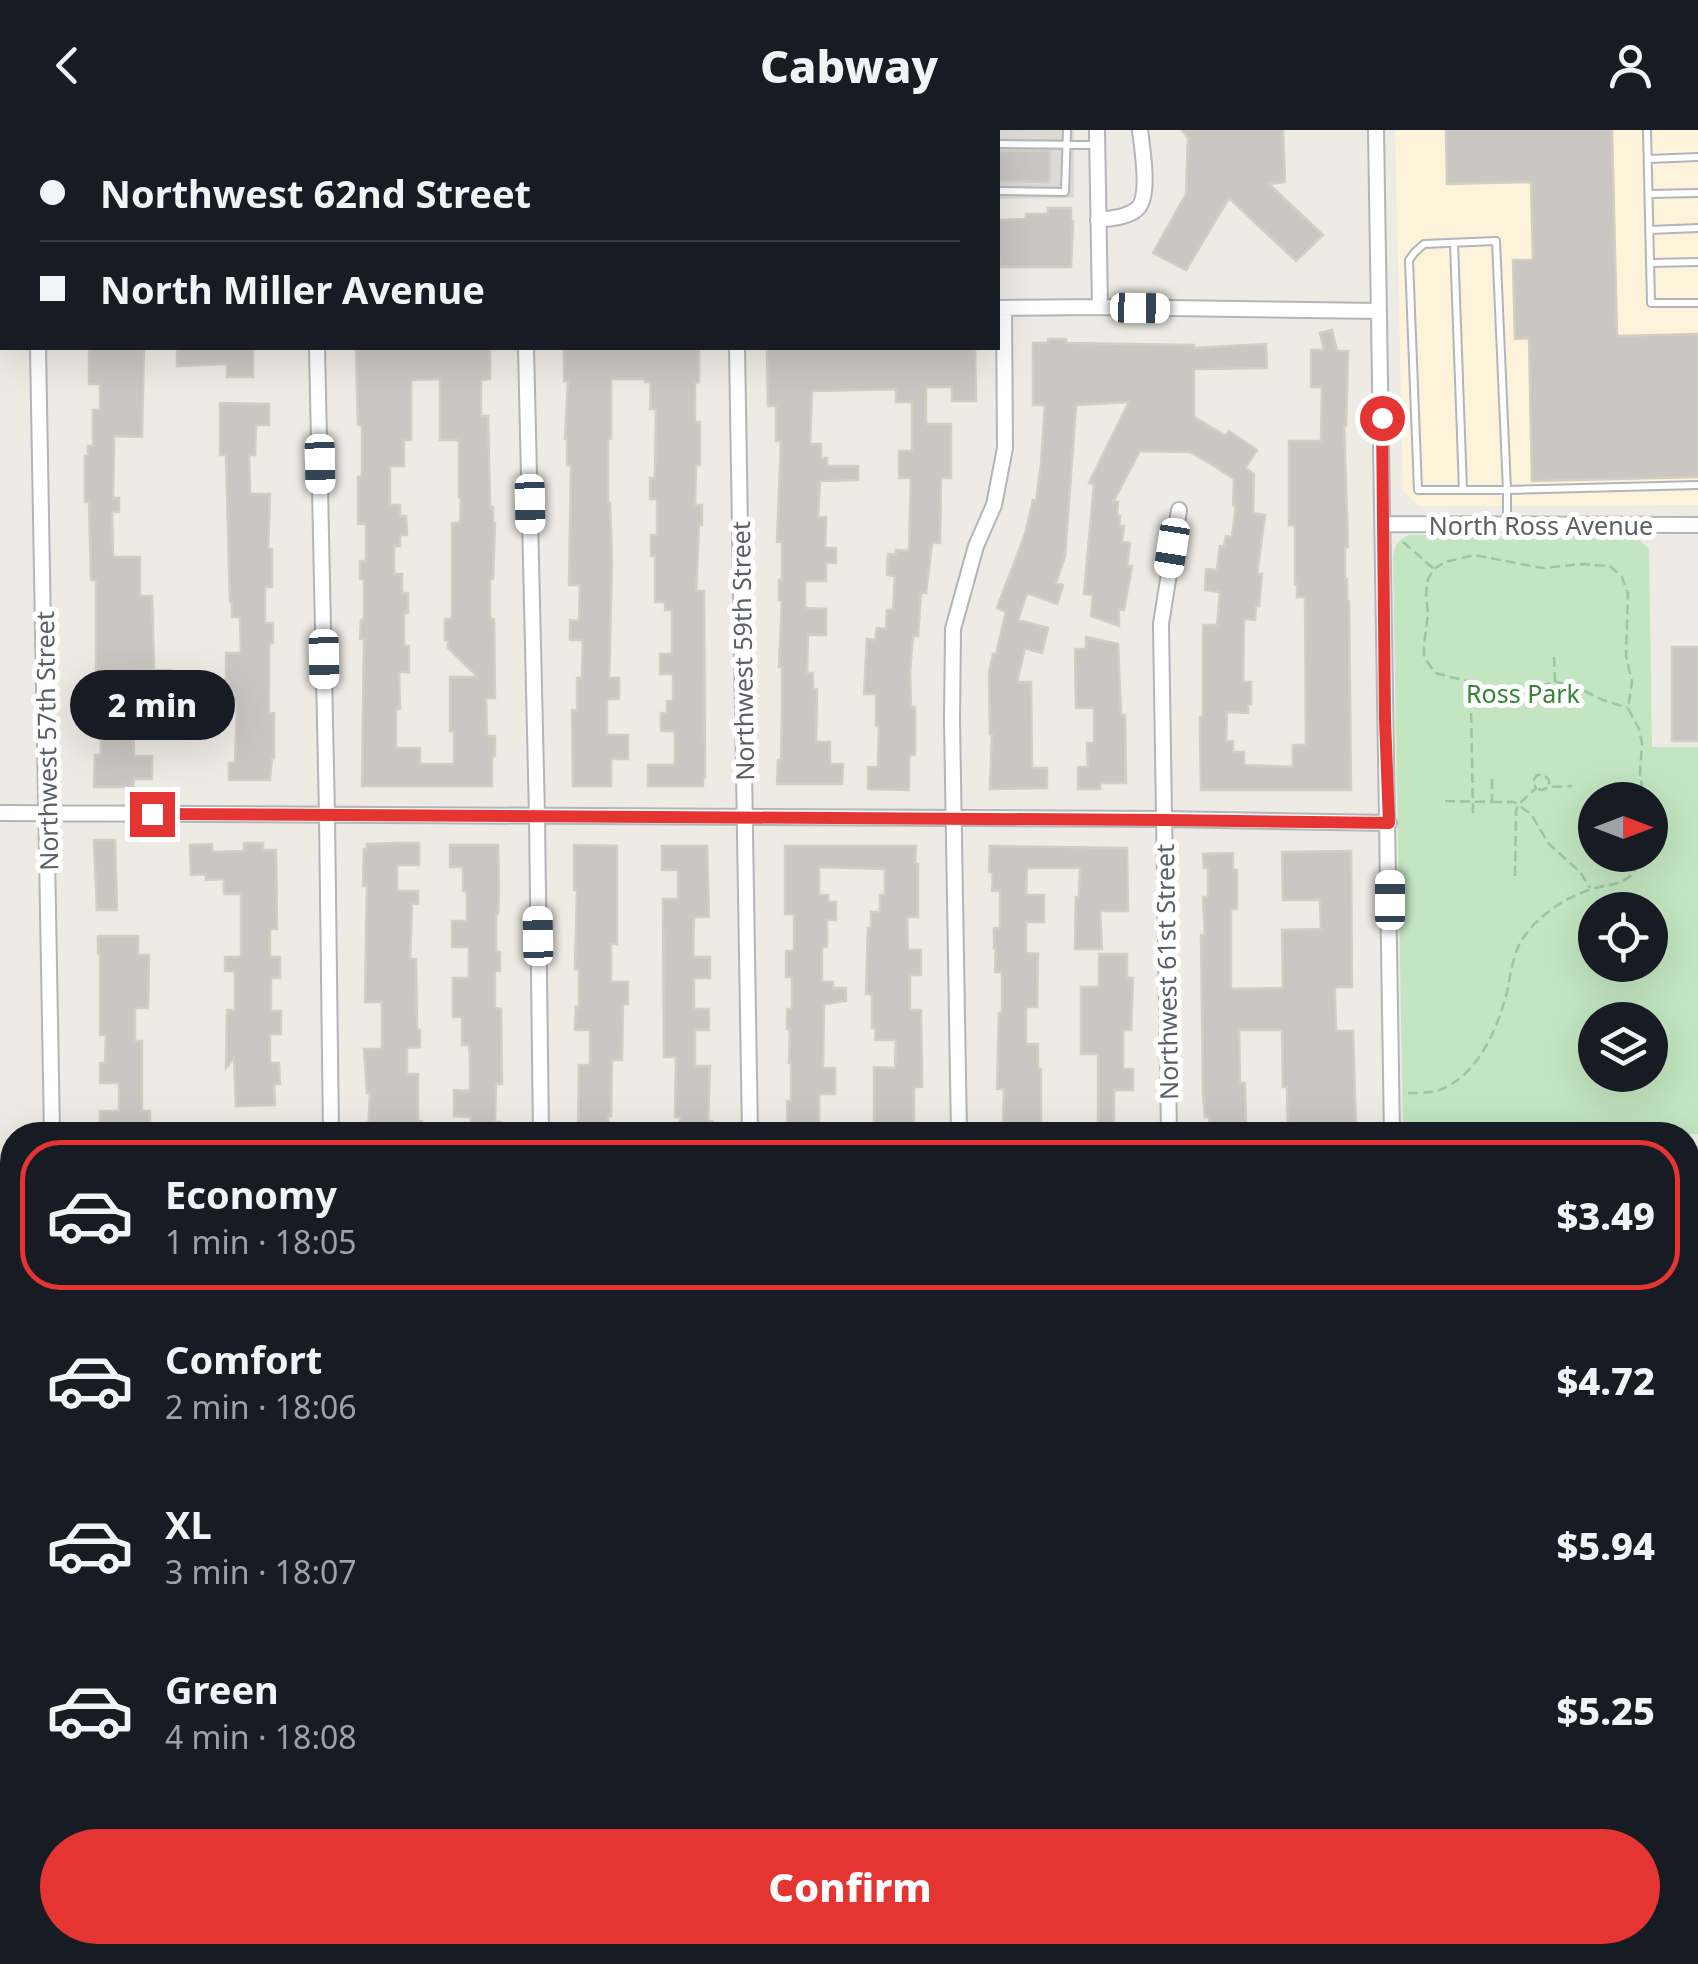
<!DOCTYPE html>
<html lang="en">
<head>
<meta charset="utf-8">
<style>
  :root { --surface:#171b24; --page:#242831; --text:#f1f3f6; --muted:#9ea1a6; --line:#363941; --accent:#e53533 }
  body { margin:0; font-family:"Noto Sans",sans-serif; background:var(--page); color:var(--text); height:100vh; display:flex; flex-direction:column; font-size:38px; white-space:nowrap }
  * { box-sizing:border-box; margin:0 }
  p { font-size:32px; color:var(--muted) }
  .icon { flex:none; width:55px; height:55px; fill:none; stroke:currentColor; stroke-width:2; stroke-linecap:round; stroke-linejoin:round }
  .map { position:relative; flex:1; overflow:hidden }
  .drawer { position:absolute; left:0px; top:992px; width:1700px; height:842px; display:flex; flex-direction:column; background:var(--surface); border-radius:40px 40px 0 0; box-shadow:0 10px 40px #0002 }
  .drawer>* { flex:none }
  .guide { position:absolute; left:0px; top:0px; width:1000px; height:220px; box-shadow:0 10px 40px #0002; display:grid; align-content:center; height:220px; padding:0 40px; background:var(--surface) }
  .needle { width:65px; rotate:90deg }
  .fabs { position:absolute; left:1578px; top:652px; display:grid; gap:20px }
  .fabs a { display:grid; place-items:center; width:90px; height:90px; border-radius:50%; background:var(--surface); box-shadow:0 10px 40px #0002; font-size:50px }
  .end { position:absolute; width:45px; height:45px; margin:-22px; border:12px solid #e53533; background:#fff; box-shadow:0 0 0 5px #fff }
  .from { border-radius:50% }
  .bubble { position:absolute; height:70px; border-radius:35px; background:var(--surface); box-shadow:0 10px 40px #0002; font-size:32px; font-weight:800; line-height:70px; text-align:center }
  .car { position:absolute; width:30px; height:60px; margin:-30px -15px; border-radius:12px; box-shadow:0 0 8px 2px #0007; background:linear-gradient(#fff 24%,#345 0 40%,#fff 0 76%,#345 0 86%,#fff 0) }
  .guide b { display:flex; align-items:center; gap:35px; height:95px; font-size:38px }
  .guide b+b { border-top:2px solid var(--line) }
  .guide i { width:25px; height:25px; background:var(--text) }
  ul { padding:18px 0 0; list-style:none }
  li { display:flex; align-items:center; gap:30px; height:150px; margin:0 20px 15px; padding:0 20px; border:5px solid transparent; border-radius:40px }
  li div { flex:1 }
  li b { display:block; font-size:38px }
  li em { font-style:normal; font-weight:800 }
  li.selected { border-color:var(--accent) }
  li>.icon { width:90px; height:90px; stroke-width:1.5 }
  .cta { display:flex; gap:20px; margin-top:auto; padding:20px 40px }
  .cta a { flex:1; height:115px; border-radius:60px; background:var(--accent); color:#fff; font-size:40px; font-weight:800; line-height:115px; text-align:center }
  header { display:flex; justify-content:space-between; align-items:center; height:130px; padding:0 40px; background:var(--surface); font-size:45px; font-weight:800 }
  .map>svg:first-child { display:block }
</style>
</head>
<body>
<header><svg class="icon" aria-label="back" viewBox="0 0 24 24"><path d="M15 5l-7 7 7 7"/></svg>Cabway<svg class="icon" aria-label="person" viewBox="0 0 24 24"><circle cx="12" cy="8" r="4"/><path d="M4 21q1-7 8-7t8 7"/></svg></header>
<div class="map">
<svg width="1698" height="1834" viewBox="0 0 1698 1834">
  <rect width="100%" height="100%" fill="#eeebe4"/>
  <path fill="#fdf3da" d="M1395,0H1698V375L1419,376L1403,360Z"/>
  <path fill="#dddad6" d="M733,0H1074V68L998,69V2H733Z"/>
  <path fill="#dedad2" d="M0,1721H12V1822H691L692,1834H0Z"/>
  <path fill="#c3e5c1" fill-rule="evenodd" d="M1409,405L1635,406L1649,419L1652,617H1698V1004L1403,1005L1393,429C1394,416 1398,410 1409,405ZM1595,670H1650V725H1595ZM1650,780V835H1595V780ZM1595,890H1650V945H1595Z
    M0,1800L12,1802V1822L68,1823L86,1834H0Z"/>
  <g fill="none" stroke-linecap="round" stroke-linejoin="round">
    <path stroke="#a5dcfd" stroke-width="5" d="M948,1834L949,1822"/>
  </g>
  <path fill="#cac6c1" stroke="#d3cdc2" stroke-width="2.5" fill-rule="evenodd" d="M1182,0H1283L1285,52L1269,54L1323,105L1296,131L1229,68L1186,140L1153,123L1186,64L1188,8Z
    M1446,0H1612L1617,206L1698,204V347L1532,351L1529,208L1515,209L1513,130H1533L1531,52L1447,54Z
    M998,21H1050L1049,52L998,51Z
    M1048,78H1071V91H1073L1071,137H1000V131H998V90L1026,89V84H1048Z
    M1332,200L1337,221H1348L1346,296H1344L1348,417H1345V449H1347V471H1349L1351,660H1201L1200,606V587H1203V495H1217L1220,462L1205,460L1206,439L1217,440L1220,416L1224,417L1226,406L1232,407L1236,375H1233L1234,349L1214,336L1190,322L1140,321L1113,372H1118L1117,386H1120L1119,396H1124L1122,412L1130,413L1127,436H1132L1124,480L1119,479V496L1091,486L1093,465L1084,464L1094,354L1089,353L1129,272L1076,275L1065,426L1056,453L1063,455L1057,474L1027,463L1018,490L1048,498L1042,523L1025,518L1017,552H1031L1032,638H1047V658L990,659L992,604H990L989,543L993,524H996L1006,482L997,478L1025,404L1033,370L1036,371L1041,334L1045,275H1033V213H1048V209H1066V213L1194,215V218L1266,214L1267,238L1194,239V287L1226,306L1229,301L1257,320L1245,338L1254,344L1253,383L1265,385L1257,444H1262L1259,476L1256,475L1255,490L1244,489L1243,552H1251V574H1248V583L1227,582L1226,611H1233V622H1244V635L1293,637V615H1306L1305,467H1297V454H1295V395H1289V311H1321L1322,257H1311V220H1324L1320,203Z
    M89,218H144L142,307L114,306L113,368H119V382H112L113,427H140V466H152L154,540H171V559H133L134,626H152V649H134L133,657H94L95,625H101L100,559H96V450H91L89,372H85V326H88V316H93V280H100V254H89Z
    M177,218H253V247H227V234L177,236Z
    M356,218H490V249L481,250V286H488L490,377H493V393H495L493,449H490V489H494L495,568H486L487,606H495V626H492V656H362L364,509H360L361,490H364V449H360V431H366V394H358V347L362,346V295H358ZM440,249V310H459V367H461L460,393H452V489H445V510H448V518L478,547H450V601H454V634H420V618H396V579H400L399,542H409V516H404V483H408V463H402V444H394V416H400V405H407L406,386H400V375H390V336H404V310H411V250Z
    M564,218H699V252L695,253V292H700V335H696L695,375H702V395H699L696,461H704L705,648H703V656H648V635H675V601H661V583H667V571H673V544H660V524H672V480H665V472H655V426H651V405H657V369H650V348H655L656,279H650L651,252H645V249H611V309H608V373H610L612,432L609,548H619V569H607V605H628V629H611V656H573L572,580L577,581V548H582L583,510H570V490L579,491L580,455H569L571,335H567V309H565L568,251H564Z
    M767,218H975L976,271H952V257H926V294H951V348H941L940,413H932L926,463L921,462L918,506L913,505L910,542L911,577H915V625H909V660L868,659V637H878L879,596H876V564H864L867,509L875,510L877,498L886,499L887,480H893L895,446L887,445L888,424L896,425V420L909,421L911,348H899V321H912V272H896V259L812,261L810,314H821V328H827V336H858V350L820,351L818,387H826L825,418H836V433H826V451H805V478L826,479V505H808L807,543H813V559H817L816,612H830V634H843L842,654H777L778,630H781L782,583V537H779L782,470H779V450H782V412H777L781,311H776V276H768Z
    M220,273L269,274V295H256L255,325H249L250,364H270L268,419H272V457H265V493H273V513H269V583H274V628H272L270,650H229V633H235L237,572H221V550H226V523H241L240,487H232V472H230L226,325H220Z
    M1086,507L1118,514L1121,585H1125L1126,653H1100V659H1078V637H1088L1087,613H1094V578H1076L1075,519H1086Z
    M1672,517H1698V611H1672Z
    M94,710H115L117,780H97Z
    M244,713H263V720H276L277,799H270V827H280V848H271V881H281V904H270V933H279L280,954H274L275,975L236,976L234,928L226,938L227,880H235V841H225V827H241V764H224V749L206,750V744L191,745L190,715L212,714V722L244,721Z
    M400,713H419V735H397V761H418V774H412L410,829H416L417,900H420V917L407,918V944H418V991H422V1005H368L370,963H367L364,919H382V872H365L367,756H363L364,719H367V714Z
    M450,715H498L499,761L498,784H496V822H500V841H495V878L501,879L502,954H496L495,992H501V1005H471V987L454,986V960L470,961V928L469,915H462V887H453V848H469V817H452V791H467V761H463V737H450Z
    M574,715L617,716V814H611V852H628V874H623L622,930H612L611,986H608V1005H578L579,935H590V900H575L576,877L579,878V839H575L577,760H574Z
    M662,716H707L709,787H694L693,827H710V848H694V879H709V900H695V936H710L708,991H712V1005H680V987H675L676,927H664L663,769H678V740H662Z
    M785,716H916L915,734H918V787H907L908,820H921V845H910V880H921L922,957H914V1005H874V937L895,938L896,910H875L876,898H872V864H866L868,798H871V782H880V765H885V739L819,737V765H828V772H836V790H827V817H822V852H833V858H846V871L824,874L823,938H835V964H819V1005H788L787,971H791V933H789L790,899H787V879H792V847H786V821H794V784H785Z
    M990,716L1127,718L1128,781H1100L1102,819H1075L1076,767H1079L1080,738H1027L1026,765H1044V792H1026V823L1038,824L1037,877H1026V914H1038V939H1041V994H1032V1005H1003L1004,959H997L999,883H1002V842H995L996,818H994V798H1000V761H992L993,743L989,742Z
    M1351,721L1352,857H1335V869L1336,901H1353L1356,1005H1288L1287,957H1283L1282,900H1239L1240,953H1245L1246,1005H1210L1209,987H1205L1203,964L1201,805H1205L1203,767H1208V738H1204L1203,724L1233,723V740H1237V779H1231V859L1283,858L1282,800L1321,799L1320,770H1283L1282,722Z
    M98,806H138V825H149L148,878H135V911H142V981H150V1005H126V1001H100V981H119V953H100V933H105L106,905H100V824H98Z
    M1099,824H1127V848H1133L1131,900H1123V939H1133V960H1114V1005H1098V924H1081V857H1099Z"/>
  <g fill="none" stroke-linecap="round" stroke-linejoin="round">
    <g stroke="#b2b5b9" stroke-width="10">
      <path id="service" d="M473,0V2
        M706,0V2
        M1647,0L1651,173H1698
        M148,2L149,0
        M744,2V0
        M998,14L1096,15
        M1648,29L1698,27
        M998,61L1065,62L1067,0
        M1649,64L1698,63
        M1649,100L1698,98
        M1496,111L1507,360H1418L1409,130L1415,122L1424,114Z
        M1454,113L1463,360
        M1650,133L1698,132
        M1507,393V360L1698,355"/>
    </g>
    <g stroke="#b2b5b9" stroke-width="18">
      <path id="minor" d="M34,0V2
        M313,0L314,2
        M1097,0L1100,177
        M1376,0L1392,1005
        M1098,90C1112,88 1126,88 1137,79C1151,67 1142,18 1140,0
        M998,178L1100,177L1379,181
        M38,218L52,1005
        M317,218L327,685L331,1005
        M526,218L537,686L541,1005
        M737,218L750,1005
        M1384,394L1698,395
        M0,683L1164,689L1389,693
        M959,1005L952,590L953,499L976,416L994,375L1005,318L1004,178
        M1169,1005L1161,494L1179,380
        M0,1195L12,1194
        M824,1822L826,1834
        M1683,1834V1822"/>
    </g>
    <g stroke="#b2b5b9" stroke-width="21">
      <path id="tertiary" d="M594,0V2
        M0,1709H12
        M1688,1721H1698"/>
    </g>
    <path stroke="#9ac6a4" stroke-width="2.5" stroke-dasharray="10 5" stroke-linecap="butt" d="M1403,412L1434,439
      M1554,527L1555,552L1540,556L1509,574H1498L1489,570L1474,553L1435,543L1424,527V515L1428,484L1426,465L1428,449L1434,439L1445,432L1474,425L1542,438L1583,434L1610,436L1622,447L1628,464L1626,526L1632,552L1628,578L1639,599L1642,613L1640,644L1644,670
      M1556,552L1572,555L1603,570L1628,578
      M1538,659L1542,660L1549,657L1572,656
      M1445,671L1492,672V648
      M1492,672H1514L1518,675L1536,658L1533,651L1537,645H1544L1549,650V657
      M1473,683L1471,576L1480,564
      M1515,746L1516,681L1518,675L1531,684L1549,714L1580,742L1590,758
      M1408,963C1418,963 1429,963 1439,960C1477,947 1498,898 1507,862C1511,842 1513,820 1526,804C1540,785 1566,767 1589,760C1616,751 1631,758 1642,725
      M120,1822L122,1834
      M576,1834V1822
      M689,1834V1822"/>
    <use href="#service" stroke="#fff" stroke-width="6"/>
    <use href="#minor" stroke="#fff" stroke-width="14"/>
    <use href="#tertiary" stroke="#fff" stroke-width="18"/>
  </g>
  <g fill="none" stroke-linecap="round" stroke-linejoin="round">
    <path stroke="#e53533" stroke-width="12" d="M152,684L1164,690L1389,693L1385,589L1382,288"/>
  </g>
  <g text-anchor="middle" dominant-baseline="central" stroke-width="10" stroke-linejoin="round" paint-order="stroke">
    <g font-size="25" fill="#5c6064" stroke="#fff">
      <text x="1541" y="395">North Ross Avenue</text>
      <text transform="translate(742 521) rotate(-91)">Northwest 59th Street</text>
      <text transform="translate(46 611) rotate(-91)">Northwest 57th Street</text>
      <text transform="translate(1166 842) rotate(-91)">Northwest 61st Street</text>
    </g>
    <g font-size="25" fill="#378136" stroke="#fff">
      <text x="1523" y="563">Ross Park</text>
    </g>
  </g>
</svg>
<div class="fabs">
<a><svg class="needle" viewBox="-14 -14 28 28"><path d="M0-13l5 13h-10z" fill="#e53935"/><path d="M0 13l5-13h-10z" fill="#9ea1a6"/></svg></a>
<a><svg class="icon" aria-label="locate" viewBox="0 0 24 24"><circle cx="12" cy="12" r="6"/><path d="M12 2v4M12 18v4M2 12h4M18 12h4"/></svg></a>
<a><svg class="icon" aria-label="layers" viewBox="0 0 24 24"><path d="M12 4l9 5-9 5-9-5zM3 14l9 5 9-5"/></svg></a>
</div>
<i class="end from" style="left:1382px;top:288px"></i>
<i class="end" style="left:152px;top:684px"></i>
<div class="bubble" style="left:70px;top:540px;width:165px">2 min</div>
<i class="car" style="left:1140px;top:178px;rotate:91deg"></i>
<i class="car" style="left:320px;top:334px;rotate:179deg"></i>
<i class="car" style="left:530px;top:374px;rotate:179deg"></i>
<i class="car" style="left:1172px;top:418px;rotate:189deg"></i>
<i class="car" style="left:324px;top:529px;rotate:179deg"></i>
<i class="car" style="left:1390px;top:770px;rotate:0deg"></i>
<i class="car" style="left:538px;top:806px;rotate:359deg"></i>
<div class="guide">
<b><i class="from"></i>Northwest 62nd Street</b>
<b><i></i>North Miller Avenue</b>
</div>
<section class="drawer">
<ul>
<li class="selected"><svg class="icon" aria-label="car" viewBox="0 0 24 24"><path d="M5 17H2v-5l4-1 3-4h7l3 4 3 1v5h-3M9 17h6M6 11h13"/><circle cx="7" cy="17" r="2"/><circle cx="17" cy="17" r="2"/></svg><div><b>Economy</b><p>1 min · 18:05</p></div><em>$3.49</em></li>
<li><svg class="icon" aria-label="car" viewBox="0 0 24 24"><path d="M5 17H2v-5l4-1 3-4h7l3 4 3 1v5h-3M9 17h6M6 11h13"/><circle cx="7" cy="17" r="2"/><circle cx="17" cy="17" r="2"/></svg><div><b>Comfort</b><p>2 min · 18:06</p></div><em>$4.72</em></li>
<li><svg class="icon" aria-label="car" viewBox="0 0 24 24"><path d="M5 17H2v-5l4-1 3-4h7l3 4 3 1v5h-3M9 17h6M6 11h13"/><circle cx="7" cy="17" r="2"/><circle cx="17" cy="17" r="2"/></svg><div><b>XL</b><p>3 min · 18:07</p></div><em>$5.94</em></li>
<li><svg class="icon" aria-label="car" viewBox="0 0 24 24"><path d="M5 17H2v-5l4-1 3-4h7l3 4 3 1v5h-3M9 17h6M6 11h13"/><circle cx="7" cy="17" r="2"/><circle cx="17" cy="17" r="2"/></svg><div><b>Green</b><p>4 min · 18:08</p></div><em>$5.25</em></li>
</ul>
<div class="cta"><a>Confirm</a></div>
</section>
</div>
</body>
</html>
